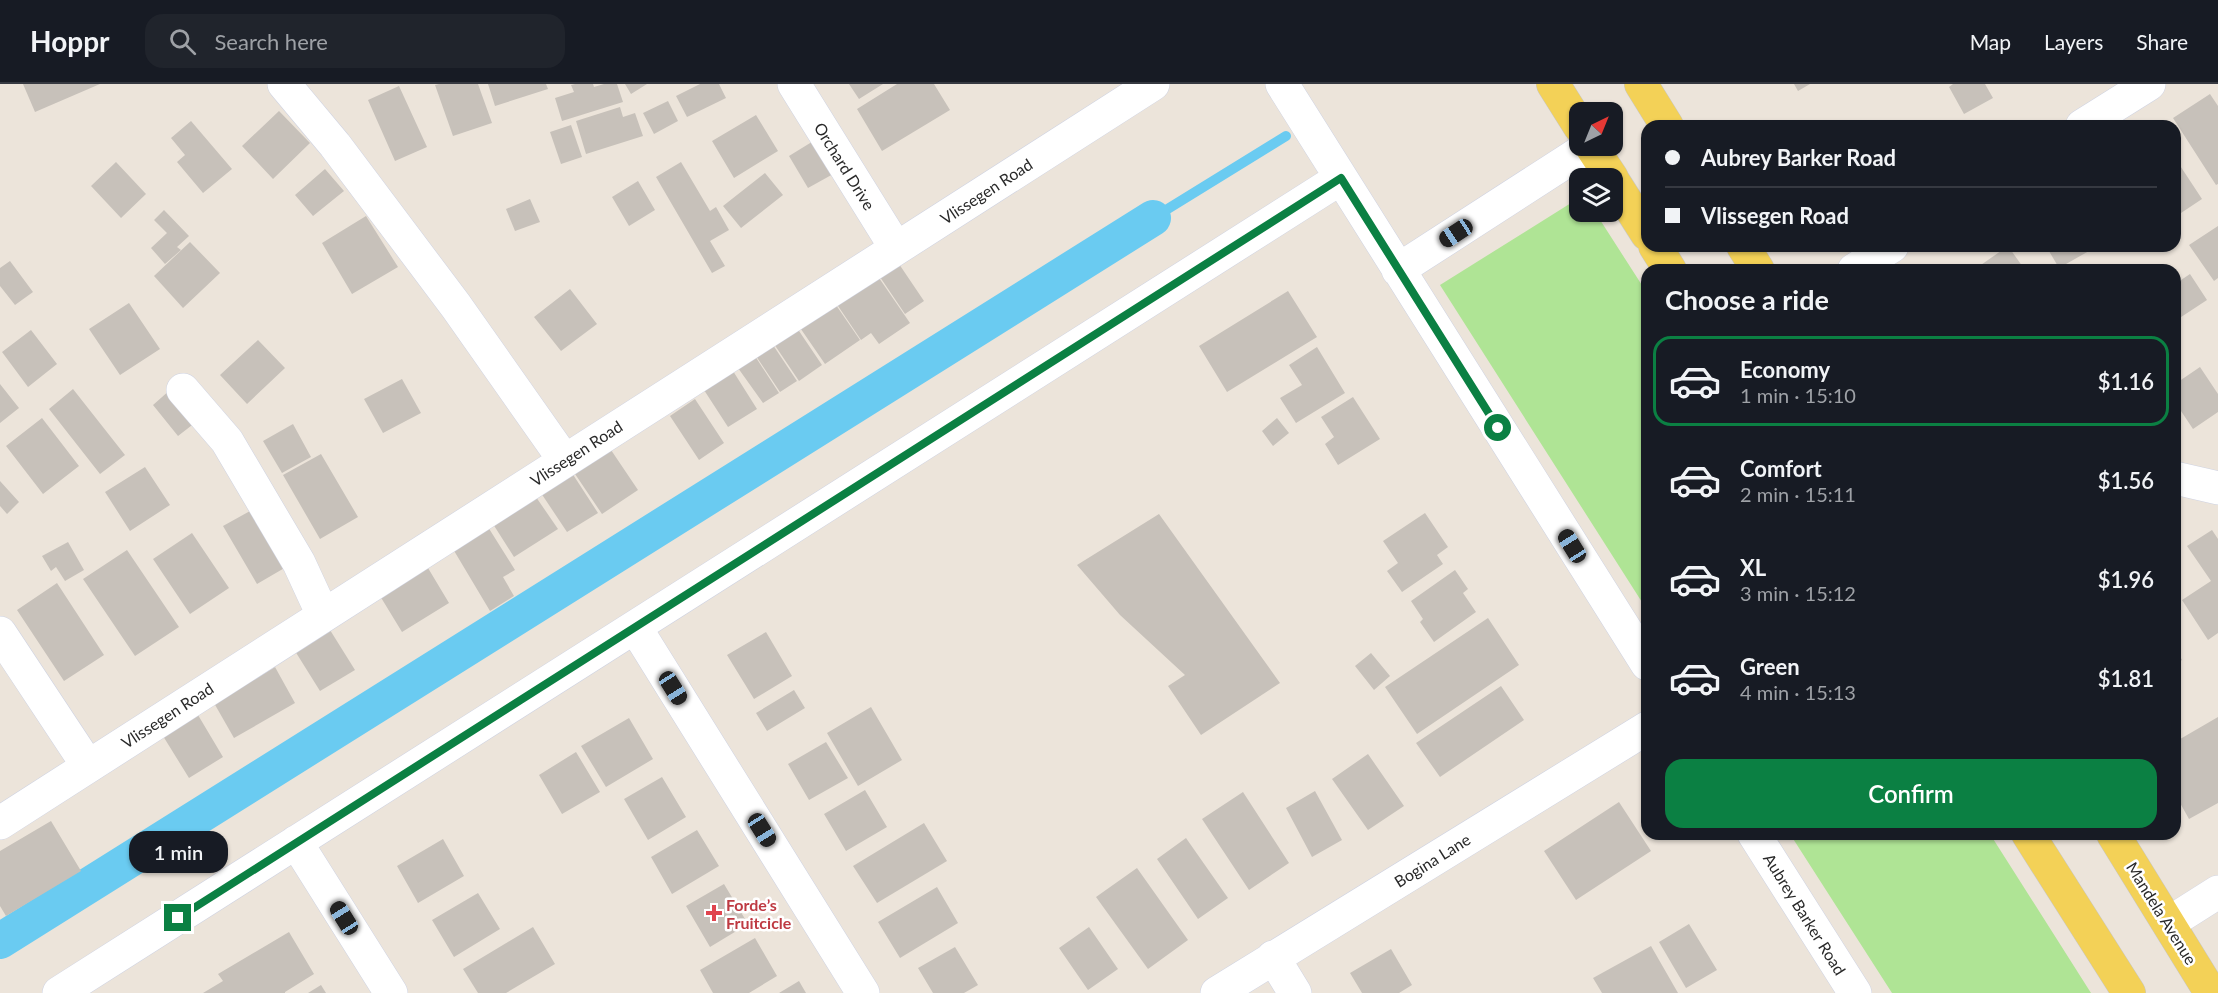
<!DOCTYPE html>
<html lang="en">
<head>
<meta charset="utf-8">
<style>
  :root { --surface:#171b24; --page:#20242c; --text:#f1f3f6; --muted:#9ea1a6; --line:#363941; --accent:#0b8043 }
  body { margin:0; font-family:Lato,sans-serif; background:var(--page); color:var(--text); height:100vh; display:flex; flex-direction:column; font-size:22px; white-space:nowrap }
  * { box-sizing:border-box; margin:0 }
  p { font-size:20px; color:var(--muted) }
  .icon { flex:none; width:33px; height:33px; fill:none; stroke:currentColor; stroke-width:2; stroke-linecap:round; stroke-linejoin:round }
  .map { position:relative; flex:1; overflow:hidden }
  .side { position:absolute; left:1641px; top:180px; width:540px; height:576px; display:flex; flex-direction:column; background:var(--surface); border-radius:18px; box-shadow:0 2px 4px #0004 }
  .side>* { flex:none }
  .guide { position:absolute; left:1641px; top:36px; width:540px; height:132px; border-radius:18px; box-shadow:0 2px 4px #0004; display:grid; align-content:center; height:132px; padding:0 24px; background:var(--surface) }
  .needle { width:39px; rotate:43deg }
  .buttons { position:absolute; left:1569px; top:18px; display:grid; gap:12px }
  .buttons a { display:grid; place-items:center; width:54px; height:54px; border-radius:12px; background:var(--surface); box-shadow:0 2px 4px #0004; font-size:30px }
  .end { position:absolute; width:27px; height:27px; margin:-14px; border:8px solid #0b8043; background:#fff; box-shadow:0 0 0 3px #fff }
  .from { border-radius:50% }
  .bubble { position:absolute; height:42px; border-radius:18px; background:var(--surface); box-shadow:0 2px 4px #0004; font-size:20px; font-weight:600; line-height:42px; text-align:center }
  .car { position:absolute; width:18px; height:36px; margin:-18px -9px; border-radius:8px; box-shadow:0 0 4px 2px #0007; background:linear-gradient(#222 24%,#8ab4d8 0 40%,#222 0 76%,#8ab4d8 0 86%,#222 0) }
  .guide b { display:flex; align-items:center; gap:21px; height:57px; font-size:22px }
  .guide b+b { border-top:2px solid var(--line) }
  .guide i { width:15px; height:15px; background:var(--text) }
  ul { padding:0; list-style:none }
  li { display:flex; align-items:center; gap:18px; height:90px; margin:0 12px 9px; padding:0 12px; border:3px solid transparent; border-radius:18px }
  li div { flex:1 }
  li b { display:block; font-size:22px }
  li em { font-style:normal; font-weight:600 }
  li.selected { border-color:var(--accent) }
  li>.icon { width:54px; height:54px; stroke-width:1.5 }
  h2 { padding:0 24px; font-size:27px; line-height:72px }
  .button { display:flex; gap:12px; margin-top:auto; padding:12px 24px }
  .button a { flex:1; height:69px; border-radius:18px; background:var(--accent); color:#fff; font-size:24px; font-weight:600; line-height:69px; text-align:center }
  header { display:flex; align-items:center; gap:36px; box-sizing:border-box; height:84px; padding:0 30px; background:var(--surface); border-bottom:2px solid var(--line) }
  header strong { font-size:28px }
  nav { display:flex; gap:33px; margin-inline-start:auto; font-size:21px }
  .search { width:420px; height:54px; background:var(--page); display:flex; align-items:center; gap:15px; box-sizing:border-box; padding:0 21px; border-radius:18px; color:var(--muted); font-size:22px }
  .map>svg:first-child { display:block }
</style>
</head>
<body>
<header>
<strong>Hoppr</strong>
<div class="search"><svg class="icon" aria-label="search" viewBox="0 0 24 24"><circle cx="10" cy="10" r="6"/><path d="M15 15l6 6"/></svg>Search here</div>
<nav><a>Map</a><a>Layers</a><a>Share</a></nav>
</header>
<div class="map">
<svg width="2218" height="909" viewBox="0 0 2218 909">
  <rect width="100%" height="100%" fill="#ece4da"/>
  <path fill="#afe495" d="M1579,114L1580,128H1595L1647,209V526L1440,201Z
    M1790,750H1990L2091,909H1892Z"/>
  <g fill="none" stroke-linecap="round" stroke-linejoin="round">
    <path stroke="#6acbf1" stroke-width="10" d="M1153,134L1286,52"/>
    <path stroke="#6acbf1" stroke-width="36" d="M0,857L1153,134"/>
  </g>
  <path fill="#c7c1ba" d="M23,0H100L35,28Z
    M439,0H478L492,39L453,52L435,1Z
    M488,0H546L548,5L495,22Z
    M575,0H593L594,3L604,0H617L623,18L562,37L555,14L574,8L571,1Z
    M625,0H647L631,10Z
    M700,0H719L726,14L687,33L676,12Z
    M849,0H883L859,15Z
    M897,0H934L950,26L882,67L857,25Z
    M1794,0H1810L1798,7Z
    M1953,0H1985L1993,14L1964,30L1949,3Z
    M399,2L427,63L395,77L368,16Z
    M2210,10L2218,22V100L2216,101L2173,34Z
    M668,17L678,37L654,50L643,29Z
    M620,23L623,33L635,29L643,52L586,70L576,37Z
    M279,27L310,59L273,95L242,62Z
    M756,31L778,67L734,94L712,57Z
    M191,37L232,85L203,109L177,78L185,71L171,54Z
    M571,41L582,73L561,80L550,48Z
    M815,56L835,89L808,104L789,72Z
    M2175,74L2202,115L2175,133Z
    M116,78L146,110L121,134L91,102Z
    M681,78L710,127L716,123L729,146L710,157L725,182L712,189L656,93Z
    M325,85L344,107L313,132L295,111Z
    M765,89L783,111L741,144L723,122Z
    M638,97L655,126L629,142L612,113Z
    M530,115L540,138L515,147L506,125Z
    M164,126L189,152L177,163L181,166L165,180L151,164L167,149L154,136Z
    M366,132L398,183L352,210L322,159Z
    M2218,142V194L2214,197L2189,161Z
    M190,158L220,189L183,224L154,192Z
    M2008,162L2025,186H1980L1978,183Z
    M2046,162H2086L2089,167L2059,184Z
    M10,177L33,208L15,221L0,202V184Z
    M899,180L924,217L905,230L880,193Z
    M2190,190L2207,216L2175,237V200Z
    M877,191L910,239L879,260L871,249L861,256L836,219Z
    M570,205L597,240L561,267L534,233Z
    M1288,207L1317,253L1227,308L1199,262Z
    M129,219L160,265L120,291L89,245Z
    M836,221L860,256L825,280L794,235Z
    M797,244L822,281L799,297L774,260Z
    M31,246L57,280L28,303L2,268Z
    M258,256L285,284L247,320L220,291Z
    M773,261L797,297L780,308L756,272Z
    M1317,263L1345,309L1296,339L1280,314L1302,301L1289,281Z
    M755,272L779,309L763,319L738,284Z
    M2200,283L2218,310V328L2193,345L2175,318V300Z
    M733,287L757,325L728,343L704,306Z
    M402,295L421,329L383,349L364,315Z
    M0,300L19,324L0,339Z
    M73,305L125,371L100,390L49,325Z
    M170,306L196,338L178,352L153,321Z
    M1353,313L1380,355L1338,381L1325,360L1334,353L1321,333Z
    M695,315L724,359L699,376L670,332Z
    M42,334L79,382L43,410L6,362Z
    M1277,334L1289,349L1273,362L1262,347Z
    M293,340L311,373L282,389L263,357Z
    M609,363L638,406L602,430L573,387Z
    M321,370L358,433L320,455L283,391Z
    M145,383L170,421L130,447L105,408Z
    M572,389L598,429L567,448L541,409Z
    M0,397L19,418L7,430L0,422Z
    M536,413L558,445L514,473L493,440Z
    M259,422L293,479L257,500L223,442Z
    M1425,429L1448,463L1437,471L1443,480L1402,508L1387,487L1398,479L1383,457Z
    M1159,430L1280,599L1201,651L1168,602L1185,591L1120,531L1077,481Z
    M488,443L515,486L503,493L514,512L490,527L453,465Z
    M2212,446L2218,455V549L2208,556L2182,516L2211,497L2187,462Z
    M192,449L229,504L190,530L153,475Z
    M68,458L84,486L65,497L56,483L51,487L42,472Z
    M127,466L179,543L135,572L83,495Z
    M428,484L449,519L402,548L377,507Z
    M1455,486L1468,505L1463,509L1476,528L1434,558L1420,538L1423,535L1411,517Z
    M57,499L104,571L64,597L17,526Z
    M1488,534L1519,581L1417,650L1385,603Z
    M330,546L355,586L320,607L295,567Z
    M766,548L792,592L754,615L727,571Z
    M2175,564L2182,576L2175,580Z
    M1371,569L1390,592L1374,606L1355,582Z
    M275,583L295,619L234,654L214,619Z
    M1501,602L1524,636L1440,693L1416,659Z
    M794,606L805,624L767,647L756,629Z
    M871,623L902,676L858,702L827,649Z
    M198,631L223,673L189,694L163,652Z
    M2218,633V719L2189,735L2175,710V658Z
    M629,634L653,675L606,703L581,662Z
    M826,658L848,694L809,716L788,680Z
    M576,668L600,708L562,730L539,691Z
    M1368,670L1404,722L1368,746L1332,695Z
    M662,693L686,733L648,756L624,715Z
    M865,706L887,743L846,767L824,730Z
    M1315,707L1342,756L1312,773L1286,724Z
    M1243,708L1289,779L1249,806L1202,735Z
    M1619,718L1651,767L1576,816L1544,767Z
    M51,737L81,787L6,832L0,822V767Z
    M924,739L947,777L877,819L853,782Z
    M697,746L719,782L672,810L651,773Z
    M1186,754L1228,814L1198,835L1157,775Z
    M443,755L464,792L418,819L397,782Z
    M1137,784L1188,856L1148,885L1096,813Z
    M724,800L748,840L710,863L686,822Z
    M937,803L958,839L900,874L878,838Z
    M478,809L500,845L454,873L432,836Z
    M1689,840L1717,886L1686,904L1659,858Z
    M533,843L555,880L506,909H478L463,885Z
    M1089,843L1118,885L1088,906L1059,864Z
    M289,848L314,890L285,908V909H203L223,897L218,890Z
    M755,854L777,892L749,909H713L700,886Z
    M1651,862L1678,909H1602L1593,894Z
    M955,863L978,901L964,909H933L918,884Z
    M1391,865L1412,901L1399,909H1362L1350,889Z
    M799,897L806,909H779Z
    M321,901L326,909H308Z"/>
  <g fill="none" stroke-linecap="round" stroke-linejoin="round">
    <g stroke="#cfd3e2" stroke-width="34">
      <path id="minor" d="M284,0L335,61L456,222L565,377
        M794,0L896,164
        M1282,0L1647,580
        M2082,42L2149,0
        M1398,186L1590,62
        M1854,186L1892,162
        M183,306L227,357L299,479L323,531
        M2175,394L2218,404
        M635,543L863,909
        M0,549L88,682
        M0,739L1153,0
        M1754,750L1855,909
        M296,758L391,909
        M2169,839L2218,808
        M1273,873L1295,909
        M59,909L1341,94
        M1217,909L1647,644"/>
    </g>
    <g stroke="#c7c7c7" stroke-width="34">
      <path id="major" d="M1553,0L1580,43
        M1641,0L1667,42
        M1591,62L1612,94
        M1612,95L1647,150
        M1655,162L1670,186
        M1743,162L1758,186
        M2028,750L2129,909
        M2113,750L2211,909"/>
    </g>
    <use href="#minor" stroke="#fff" stroke-width="33"/>
    <use href="#major" stroke="#f3d157" stroke-width="33"/>
  </g>
  <g fill="none" stroke-linecap="round" stroke-linejoin="round">
    <path stroke="#0b8043" stroke-width="8" d="M178,834L1341,94L1498,344"/>
  </g>
  <path fill="#e0444e" stroke="#fff" stroke-width="2" d="M711 820h6v6h6v6h-6v6h-6v-6h-6v-6h6z"/>
  <g text-anchor="middle" dominant-baseline="central" stroke-width="5" stroke-linejoin="round" paint-order="stroke">
    <g font-size="16" fill="#292929" stroke="#fff">
      <text transform="translate(845 82) rotate(58)">Orchard Drive</text>
      <text transform="translate(986 107) rotate(-33)">Vlissegen Road</text>
      <text transform="translate(576 369) rotate(-33)">Vlissegen Road</text>
      <text transform="translate(167 631) rotate(-33)">Vlissegen Road</text>
      <text transform="translate(1432 776) rotate(-32)">Bogina Lane</text>
      <text transform="translate(2162 829) rotate(58)">Mandela Avenue</text>
      <text transform="translate(1805 830) rotate(58)">Aubrey Barker Road</text>
    </g>
    <g font-size="16" font-weight="bold" fill="#be3a42" stroke="#fff" text-anchor="start">
      <text x="726" y="820">Forde’s<tspan x="726" dy="18">Fruitcicle</tspan></text>
    </g>
  </g>
</svg>
<div class="buttons">
<a><svg class="needle" viewBox="-14 -14 28 28"><path d="M0-13l5 13h-10z" fill="#e53935"/><path d="M0 13l5-13h-10z" fill="#9ea1a6"/></svg></a>
<a><svg class="icon" aria-label="layers" viewBox="0 0 24 24"><path d="M12 4l9 5-9 5-9-5zM3 14l9 5 9-5"/></svg></a>
</div>
<i class="end from" style="left:1498px;top:344px"></i>
<i class="end" style="left:178px;top:834px"></i>
<div class="bubble" style="left:129px;top:747px;width:99px">1 min</div>
<i class="car" style="left:1456px;top:149px;rotate:237deg"></i>
<i class="car" style="left:1572px;top:462px;rotate:328deg"></i>
<i class="car" style="left:673px;top:604px;rotate:148deg"></i>
<i class="car" style="left:762px;top:746px;rotate:148deg"></i>
<i class="car" style="left:344px;top:834px;rotate:328deg"></i>
<div class="guide">
<b><i class="from"></i>Aubrey Barker Road</b>
<b><i></i>Vlissegen Road</b>
</div>
<section class="side">
<h2>Choose a ride</h2>
<ul>
<li class="selected"><svg class="icon" aria-label="car" viewBox="0 0 24 24"><path d="M5 17H2v-5l4-1 3-4h7l3 4 3 1v5h-3M9 17h6M6 11h13"/><circle cx="7" cy="17" r="2"/><circle cx="17" cy="17" r="2"/></svg><div><b>Economy</b><p>1 min · 15:10</p></div><em>$1.16</em></li>
<li><svg class="icon" aria-label="car" viewBox="0 0 24 24"><path d="M5 17H2v-5l4-1 3-4h7l3 4 3 1v5h-3M9 17h6M6 11h13"/><circle cx="7" cy="17" r="2"/><circle cx="17" cy="17" r="2"/></svg><div><b>Comfort</b><p>2 min · 15:11</p></div><em>$1.56</em></li>
<li><svg class="icon" aria-label="car" viewBox="0 0 24 24"><path d="M5 17H2v-5l4-1 3-4h7l3 4 3 1v5h-3M9 17h6M6 11h13"/><circle cx="7" cy="17" r="2"/><circle cx="17" cy="17" r="2"/></svg><div><b>XL</b><p>3 min · 15:12</p></div><em>$1.96</em></li>
<li><svg class="icon" aria-label="car" viewBox="0 0 24 24"><path d="M5 17H2v-5l4-1 3-4h7l3 4 3 1v5h-3M9 17h6M6 11h13"/><circle cx="7" cy="17" r="2"/><circle cx="17" cy="17" r="2"/></svg><div><b>Green</b><p>4 min · 15:13</p></div><em>$1.81</em></li>
</ul>
<div class="button"><a>Confirm</a></div>
</section>
</div>
</body>
</html>
